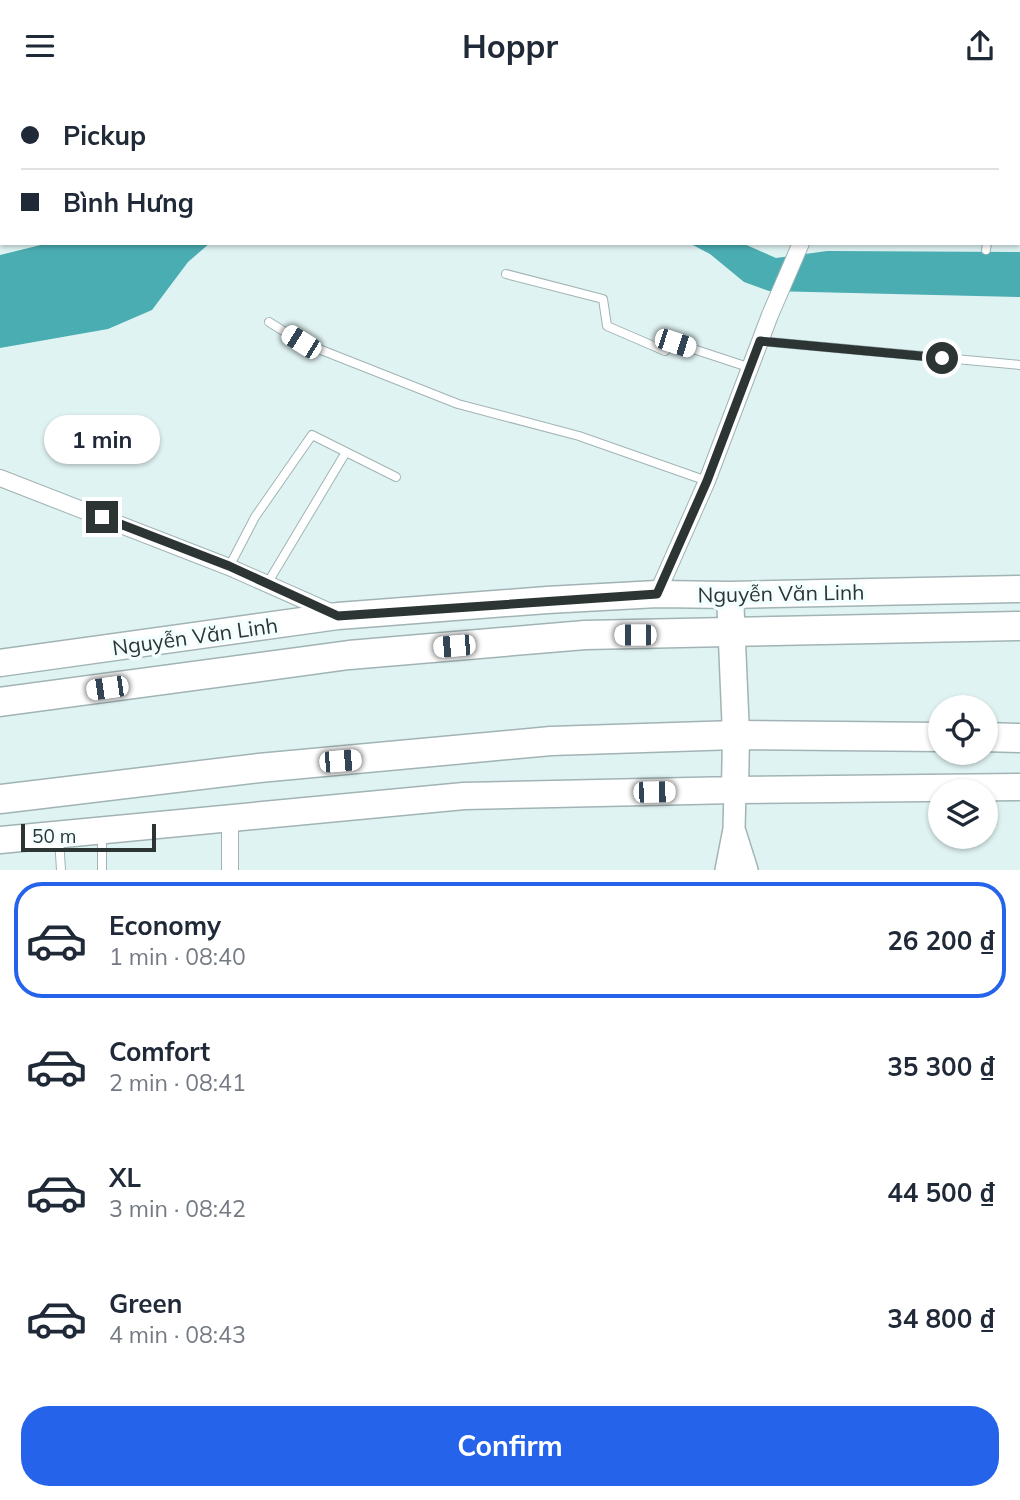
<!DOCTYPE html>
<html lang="en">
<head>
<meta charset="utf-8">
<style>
  :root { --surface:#fff; --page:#f6f6f7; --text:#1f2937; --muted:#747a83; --line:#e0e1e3; --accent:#2563eb }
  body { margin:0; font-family:Mulish,sans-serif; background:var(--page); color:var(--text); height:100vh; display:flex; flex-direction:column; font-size:26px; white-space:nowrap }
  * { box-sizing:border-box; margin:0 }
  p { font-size:23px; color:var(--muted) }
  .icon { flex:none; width:38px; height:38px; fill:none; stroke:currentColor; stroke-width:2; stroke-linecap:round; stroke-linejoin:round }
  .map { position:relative; height:779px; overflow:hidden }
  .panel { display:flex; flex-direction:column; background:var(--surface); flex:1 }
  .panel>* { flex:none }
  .guide { position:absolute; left:0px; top:0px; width:1020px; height:154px; box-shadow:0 2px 5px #0004; display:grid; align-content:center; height:154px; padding:0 21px; background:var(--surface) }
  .buttons { position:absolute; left:928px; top:604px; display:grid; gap:14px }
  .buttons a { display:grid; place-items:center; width:70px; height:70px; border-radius:50%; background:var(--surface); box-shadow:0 2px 5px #0004; font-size:35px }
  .scale { position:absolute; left:21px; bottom:18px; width:135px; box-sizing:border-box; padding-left:7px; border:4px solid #2c3434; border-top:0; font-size:19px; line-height:24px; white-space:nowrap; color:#2c3434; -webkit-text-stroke:5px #f3feff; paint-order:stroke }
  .end { position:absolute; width:32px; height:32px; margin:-16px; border:9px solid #2c3434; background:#fff; box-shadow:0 0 0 4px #fff }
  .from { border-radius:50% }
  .bubble { position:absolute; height:49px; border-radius:24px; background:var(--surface); box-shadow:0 2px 5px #0004; font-size:23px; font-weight:700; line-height:49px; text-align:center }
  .car { position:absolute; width:21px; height:42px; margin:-21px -10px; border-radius:9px; box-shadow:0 0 5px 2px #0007; background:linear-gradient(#fff 24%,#345 0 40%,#fff 0 76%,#345 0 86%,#fff 0) }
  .guide b { display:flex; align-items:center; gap:24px; height:66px; font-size:26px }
  .guide b+b { border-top:2px solid var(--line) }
  .guide i { width:18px; height:18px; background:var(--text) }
  ul { padding:12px 0 0; list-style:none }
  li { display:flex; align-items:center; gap:21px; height:116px; margin:0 14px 10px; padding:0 7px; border:4px solid transparent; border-radius:28px }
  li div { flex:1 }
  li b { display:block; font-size:26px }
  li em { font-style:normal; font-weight:700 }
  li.active { border-color:var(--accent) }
  li>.icon { width:63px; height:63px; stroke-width:1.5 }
  .primary-button { display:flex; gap:14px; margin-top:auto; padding:14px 21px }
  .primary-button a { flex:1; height:80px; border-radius:28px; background:var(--accent); color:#fff; font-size:28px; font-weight:700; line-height:80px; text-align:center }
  header { display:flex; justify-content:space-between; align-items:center; height:91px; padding:0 21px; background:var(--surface); font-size:32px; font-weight:700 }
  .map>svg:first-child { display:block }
</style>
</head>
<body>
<header><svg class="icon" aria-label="menu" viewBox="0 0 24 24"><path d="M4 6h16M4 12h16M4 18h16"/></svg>Hoppr<svg class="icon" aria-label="share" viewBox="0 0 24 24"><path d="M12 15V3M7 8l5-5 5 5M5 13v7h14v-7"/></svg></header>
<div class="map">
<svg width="1020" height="779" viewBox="0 0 1020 779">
  <rect width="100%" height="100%" fill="#e0f3f3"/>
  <path fill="#4aadb2" d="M49,152H210L188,171L152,219L108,238L0,257V164Z
    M689,152H742L776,167L827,160L1020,161V206L769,200L744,191L710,163Z"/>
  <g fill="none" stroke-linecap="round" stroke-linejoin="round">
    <g stroke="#a1b3b4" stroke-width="10">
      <path id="service" d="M214,2V0
        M704,2V0
        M1010,2V0
        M1018,124H1020
        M986,159L987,152
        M506,183L603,208L607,235L665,260L675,252L751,277
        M269,231L301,251L458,313L579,345L707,390
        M760,250L1020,274
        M229,476L255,426L312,344L396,386
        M267,493L346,361
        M102,743V779
        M59,747L61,779"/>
    </g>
    <g stroke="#a1b3b4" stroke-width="18">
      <path id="minor" d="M868,2V0
        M0,387L229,476L335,523
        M657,503L707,390L770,224L801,152
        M230,779V728"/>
    </g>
    <g stroke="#a1b3b4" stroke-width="24">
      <path id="tertiary" d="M735,741L747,779
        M726,779L734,738L735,699"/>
    </g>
    <g stroke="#a1b3b4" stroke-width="29">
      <path id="primary" d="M730,504L736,644L735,699
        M0,572L338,525L547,509L657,503L730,504L1020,498
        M0,749L464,705L735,699L1020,696"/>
    </g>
    <g stroke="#a1b3b4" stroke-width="31">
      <path id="trunk" d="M0,611L349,564L585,544L1020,535
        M985,646L1020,647
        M0,708L259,677L551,650L736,644L940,646"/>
    </g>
    <use href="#service" stroke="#fff" stroke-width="8"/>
    <use href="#minor" stroke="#fff" stroke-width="16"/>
    <use href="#tertiary" stroke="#fff" stroke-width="21"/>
    <use href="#primary" stroke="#fff" stroke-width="26"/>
    <use href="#trunk" stroke="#fff" stroke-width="28"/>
  </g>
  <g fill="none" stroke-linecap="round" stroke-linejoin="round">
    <path stroke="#2c3434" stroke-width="9" d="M102,426L229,475L338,525L657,503L707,390L760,250L942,267"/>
  </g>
  <g text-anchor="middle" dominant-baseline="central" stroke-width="7" stroke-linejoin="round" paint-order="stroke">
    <g font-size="21" fill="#2c3434" stroke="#f3feff">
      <text transform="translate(781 502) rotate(-1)">Nguyễn Văn Linh</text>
      <text transform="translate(195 545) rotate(-8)">Nguyễn Văn Linh</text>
    </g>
  </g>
</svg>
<div class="buttons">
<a><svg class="icon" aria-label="locate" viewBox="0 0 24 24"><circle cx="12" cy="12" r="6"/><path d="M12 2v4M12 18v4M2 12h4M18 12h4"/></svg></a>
<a><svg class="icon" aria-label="layers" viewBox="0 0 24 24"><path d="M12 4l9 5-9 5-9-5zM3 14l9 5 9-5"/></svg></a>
</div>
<div class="scale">50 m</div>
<i class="end from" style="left:942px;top:267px"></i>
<i class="end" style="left:102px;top:426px"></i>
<div class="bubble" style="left:44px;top:324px;width:116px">1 min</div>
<i class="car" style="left:301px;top:251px;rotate:302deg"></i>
<i class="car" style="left:675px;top:252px;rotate:108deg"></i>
<i class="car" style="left:635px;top:544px;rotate:270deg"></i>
<i class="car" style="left:454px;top:555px;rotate:265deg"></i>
<i class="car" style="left:107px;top:597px;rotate:262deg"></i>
<i class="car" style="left:340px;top:670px;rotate:85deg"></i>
<i class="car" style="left:654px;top:701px;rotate:89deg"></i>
<div class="guide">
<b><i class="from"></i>Pickup</b>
<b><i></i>Bình Hưng</b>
</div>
</div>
<section class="panel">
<ul>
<li class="active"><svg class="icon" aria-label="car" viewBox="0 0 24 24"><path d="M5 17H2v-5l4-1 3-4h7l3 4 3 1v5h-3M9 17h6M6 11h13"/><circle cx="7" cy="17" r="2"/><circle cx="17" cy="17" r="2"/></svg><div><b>Economy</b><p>1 min · 08:40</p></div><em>26 200 ₫</em></li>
<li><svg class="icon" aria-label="car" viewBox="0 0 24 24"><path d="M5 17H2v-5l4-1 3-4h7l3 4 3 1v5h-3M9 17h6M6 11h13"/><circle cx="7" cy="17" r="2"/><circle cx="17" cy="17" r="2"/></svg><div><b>Comfort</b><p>2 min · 08:41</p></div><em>35 300 ₫</em></li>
<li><svg class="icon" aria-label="car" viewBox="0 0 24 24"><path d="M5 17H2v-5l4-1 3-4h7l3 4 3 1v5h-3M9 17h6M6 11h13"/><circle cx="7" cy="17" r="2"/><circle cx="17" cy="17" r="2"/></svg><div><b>XL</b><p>3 min · 08:42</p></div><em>44 500 ₫</em></li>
<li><svg class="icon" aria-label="car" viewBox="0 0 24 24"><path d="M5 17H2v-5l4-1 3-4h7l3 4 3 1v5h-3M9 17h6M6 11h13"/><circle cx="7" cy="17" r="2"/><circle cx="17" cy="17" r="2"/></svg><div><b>Green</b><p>4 min · 08:43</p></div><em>34 800 ₫</em></li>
</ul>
<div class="primary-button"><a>Confirm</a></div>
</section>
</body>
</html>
